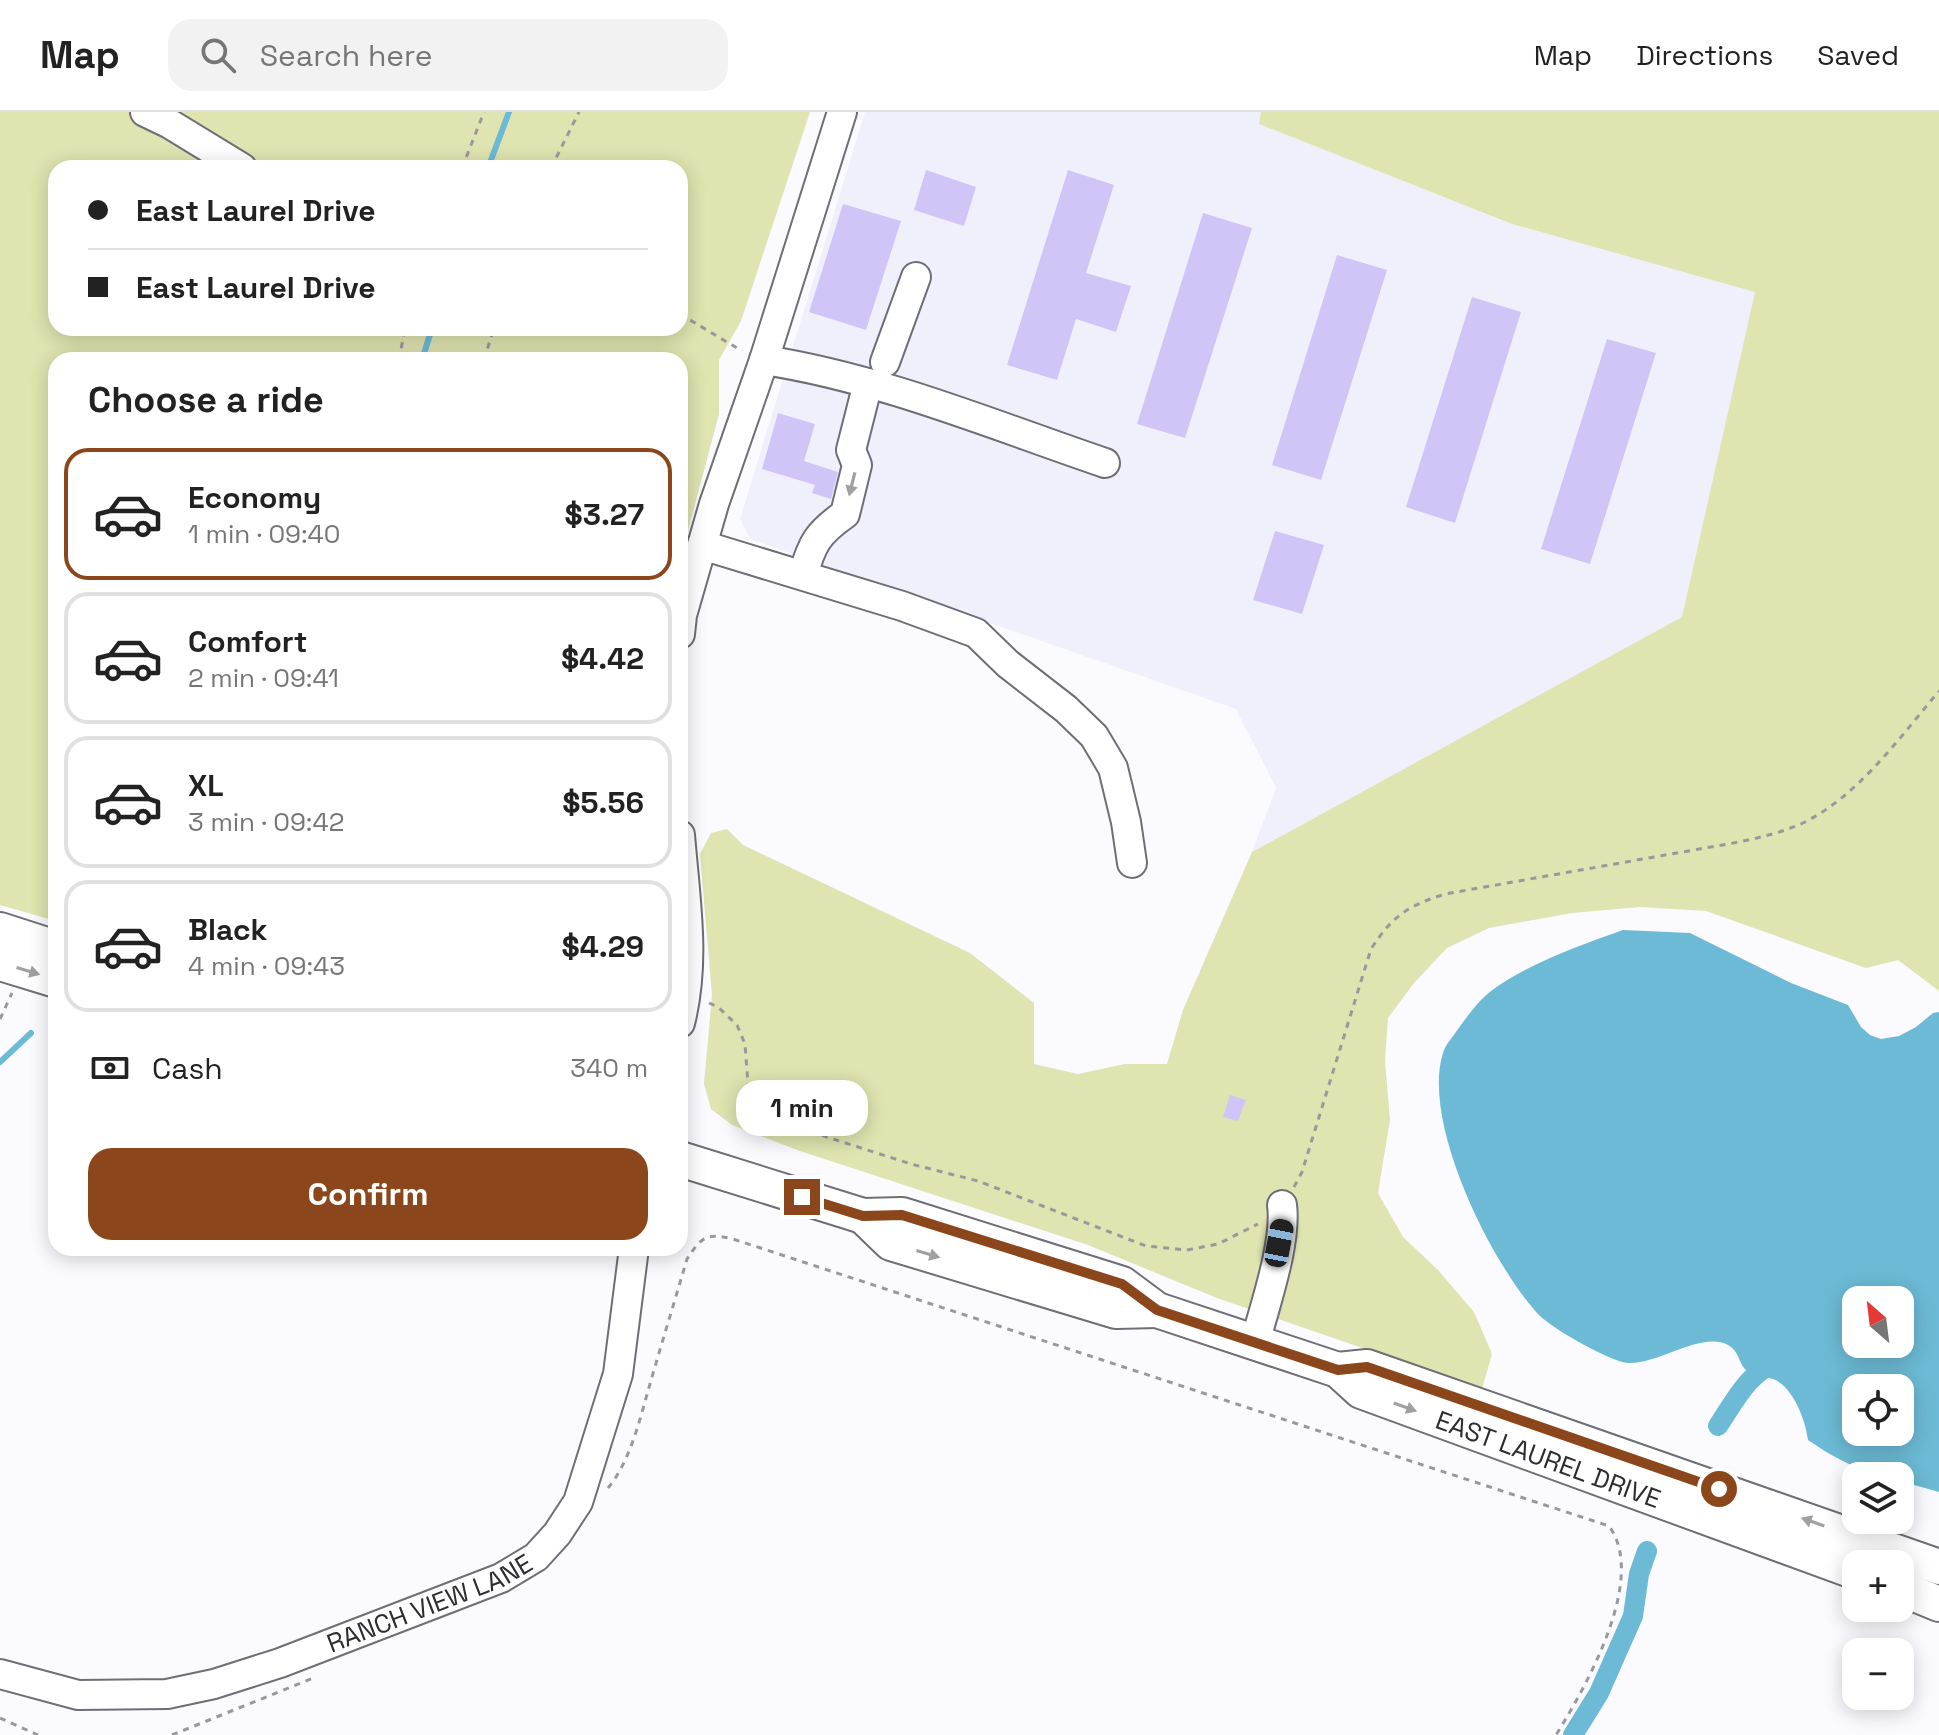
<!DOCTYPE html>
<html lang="en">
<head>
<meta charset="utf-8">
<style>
  :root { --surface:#fff; --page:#f2f2f2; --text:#222; --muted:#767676; --line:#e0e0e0; --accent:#8b471b }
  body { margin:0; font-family:"Space Grotesk",sans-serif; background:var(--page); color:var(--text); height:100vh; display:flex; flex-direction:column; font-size:30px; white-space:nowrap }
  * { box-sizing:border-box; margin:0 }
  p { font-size:26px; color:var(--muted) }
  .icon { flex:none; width:44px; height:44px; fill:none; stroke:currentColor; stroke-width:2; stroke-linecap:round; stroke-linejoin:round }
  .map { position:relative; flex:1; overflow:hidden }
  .side { position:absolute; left:48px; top:240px; width:640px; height:904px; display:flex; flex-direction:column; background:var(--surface); border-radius:24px; box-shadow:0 4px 20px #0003 }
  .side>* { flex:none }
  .hud { position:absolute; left:48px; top:48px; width:640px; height:176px; border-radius:24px; box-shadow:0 4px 20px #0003; display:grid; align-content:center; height:176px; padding:0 40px; background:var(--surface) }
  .needle { width:52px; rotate:332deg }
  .tools { position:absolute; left:1842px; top:1174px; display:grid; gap:16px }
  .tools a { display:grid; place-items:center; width:72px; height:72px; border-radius:16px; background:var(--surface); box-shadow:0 4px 20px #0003; font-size:40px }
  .end { position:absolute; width:36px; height:36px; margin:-18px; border:10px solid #8b471b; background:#fff; box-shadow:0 0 0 4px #fff }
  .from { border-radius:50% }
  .bubble { position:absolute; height:56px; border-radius:24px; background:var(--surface); box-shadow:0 4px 20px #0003; font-size:26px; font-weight:700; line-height:56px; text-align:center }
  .car { position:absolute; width:24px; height:48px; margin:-24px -12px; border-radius:10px; box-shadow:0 0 6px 2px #0007; background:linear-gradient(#222 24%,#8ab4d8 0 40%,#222 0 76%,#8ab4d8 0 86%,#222 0) }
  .hud b { display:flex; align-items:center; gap:28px; height:76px; font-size:30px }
  .hud b+b { border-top:2px solid var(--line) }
  .hud i { width:20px; height:20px; background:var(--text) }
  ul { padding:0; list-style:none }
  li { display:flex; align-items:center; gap:24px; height:132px; margin:0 16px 12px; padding:0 24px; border:4px solid var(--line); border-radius:24px }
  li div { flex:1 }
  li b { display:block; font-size:30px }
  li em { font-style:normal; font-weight:700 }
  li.selected { border-color:var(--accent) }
  li>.icon { width:72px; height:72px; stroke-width:1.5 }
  h2 { padding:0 40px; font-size:36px; line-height:96px }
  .pay { display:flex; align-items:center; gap:20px; height:88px; padding:0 40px; font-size:30px }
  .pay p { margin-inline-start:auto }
  .cta { display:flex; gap:16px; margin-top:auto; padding:16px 40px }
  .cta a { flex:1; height:92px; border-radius:24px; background:var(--accent); color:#fff; font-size:32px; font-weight:700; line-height:92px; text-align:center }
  header { display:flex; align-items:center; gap:48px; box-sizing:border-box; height:112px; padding:0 40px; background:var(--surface); border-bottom:2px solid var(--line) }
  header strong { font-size:38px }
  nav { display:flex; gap:44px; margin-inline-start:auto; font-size:28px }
  .search { width:560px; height:72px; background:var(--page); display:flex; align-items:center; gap:20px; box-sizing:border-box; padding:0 28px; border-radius:24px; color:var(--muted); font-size:30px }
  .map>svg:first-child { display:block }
</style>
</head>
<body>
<header>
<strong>Map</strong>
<div class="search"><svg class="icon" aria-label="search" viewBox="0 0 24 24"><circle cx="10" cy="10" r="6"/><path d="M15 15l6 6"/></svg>Search here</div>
<nav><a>Map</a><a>Directions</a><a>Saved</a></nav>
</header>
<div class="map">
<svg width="1939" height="1623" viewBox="0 0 1939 1623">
  <rect width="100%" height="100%" fill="#fafaff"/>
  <path fill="#f0f0fd" d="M865,0H1261L1260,12L1512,112L1756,180L1682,505L1252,740L1276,676L1236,597L750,427L740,407Z"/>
  <path fill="#dfe4b0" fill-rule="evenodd" d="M0,0H810L741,209L719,248V302L680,449V248H56V809L0,793ZM56,56H680V216H56Z
    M1261,0H1939V879L1898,848L1866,856L1706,799L1640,795L1572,801L1489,816L1447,836L1414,871L1388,906L1385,949L1390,1008L1378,1081L1403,1125L1438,1158L1474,1200L1492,1242L1482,1277L1217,1186L1088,1133L800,1039L732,1013L711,997L704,972L712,883L700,742L711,721L727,717L743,733L970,841L1034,891V952L1078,962L1125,952H1167L1183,898L1252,740L1682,505L1755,180L1512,112L1259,12Z"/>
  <path fill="#6cbad5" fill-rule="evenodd" d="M1623,818L1690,821L1791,871L1848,893L1861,915L1870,923L1881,927L1899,924L1916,915L1933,901L1939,900V1380L1900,1369V1364C1866,1364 1836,1347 1808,1328C1806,1309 1793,1274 1773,1267C1763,1264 1753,1265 1745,1257C1738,1249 1739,1239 1728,1233C1701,1219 1658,1253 1628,1251C1609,1249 1551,1216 1538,1202C1491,1151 1421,1010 1443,941C1445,933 1452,926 1456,920C1466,906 1478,889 1491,879C1527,852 1581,833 1623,818ZM1856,1188H1900V1232H1856ZM1856,1276H1900V1320H1856Z"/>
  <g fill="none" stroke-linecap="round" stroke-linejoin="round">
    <path stroke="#6cbad5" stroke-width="6" d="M488,56L509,0
      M422,248L432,216
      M0,950L31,921"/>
    <path stroke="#6cbad5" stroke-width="20" d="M1718,1314C1735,1289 1748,1260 1778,1250
      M1573,1623L1599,1581L1633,1504L1639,1462L1647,1439"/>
  </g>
  <path fill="#d1c5f7" d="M926,58L976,75L964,114L914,98Z
    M1068,58L1114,73L1086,161L1131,174L1116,220L1076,207L1057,268L1007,253Z
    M843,92L901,109L866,218L809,200Z
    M1203,101L1252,116L1185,326L1137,312Z
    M1337,143L1387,158L1321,368L1272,353Z
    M1472,185L1521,200L1455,411L1406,395Z
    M1607,227L1656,241L1590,452L1541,437Z
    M778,301L815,312L804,349L838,360L831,387L812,381L815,373L762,357Z
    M1275,419L1324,433L1302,502L1253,488Z
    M1230,983L1246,988L1238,1009L1223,1005Z"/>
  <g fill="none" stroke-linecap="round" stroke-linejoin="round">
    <g stroke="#6e6f76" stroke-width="32">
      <g id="minor">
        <path d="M145,0L170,12L242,56"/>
        <path d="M764,248C881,266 993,313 1105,351"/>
        <path d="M885,250L916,165"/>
        <path d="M702,433L902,494L976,521L1008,552L1066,597L1094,624L1113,656L1126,710L1132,751"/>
        <path d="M803,463C812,431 818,421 845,402L857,353L851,338L868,271"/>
        <path d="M680,522L682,503L714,392L764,248L842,0"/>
        <path d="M680,723C685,785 696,849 680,911"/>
        <path d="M1255,1231C1265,1193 1287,1130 1282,1093"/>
        <path id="s1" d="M0,1562L78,1583L167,1582L214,1572L280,1551L501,1466L536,1445L557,1422L578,1390L618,1262L634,1136"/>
      </g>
    </g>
    <g stroke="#6e6f76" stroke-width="38">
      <g id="major">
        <path d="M0,818L56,836"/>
        <path d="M0,851L56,868"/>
        <path id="s2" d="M680,1047L863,1104L902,1103L1122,1172L1157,1198L1338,1258L1361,1279L1856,1460"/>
        <path d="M863,1104L891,1131L1116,1199L1157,1198"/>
        <path d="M1338,1258L1367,1255L1939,1455"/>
        <path d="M1900,1476L1939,1492"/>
      </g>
    </g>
    <path stroke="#99999d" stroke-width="3" stroke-dasharray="6 6" stroke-linecap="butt" d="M462,56L484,0
      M551,56L579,0
      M680,202L742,239
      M399,248L405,216
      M484,248L494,216
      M709,891L718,895L737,913L745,932L748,972L759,994L777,1009L911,1052L978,1069L1146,1134L1187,1138L1218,1132L1258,1112
      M0,907L12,881
      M1294,1075L1302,1060L1371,837C1393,803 1408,794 1445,782L1739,730C1762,725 1784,720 1805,710C1860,682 1900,625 1939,579
      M608,1376C631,1348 640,1306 650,1272C662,1230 675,1188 687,1147C702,1124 707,1121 733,1127L1609,1414C1648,1467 1585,1576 1556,1623
      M0,1606L38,1623
      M172,1623L313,1566"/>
    <use href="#minor" stroke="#fff" stroke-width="28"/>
    <use href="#major" stroke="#fff" stroke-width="34"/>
  </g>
  <defs><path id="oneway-solid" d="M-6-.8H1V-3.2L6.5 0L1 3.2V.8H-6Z" transform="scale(2)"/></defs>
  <g fill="#a0a0a2">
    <use href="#oneway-solid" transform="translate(852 372) rotate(104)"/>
    <use href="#oneway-solid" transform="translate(28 859) rotate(17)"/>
    <use href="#oneway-solid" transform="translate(928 1142) rotate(17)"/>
    <use href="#oneway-solid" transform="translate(1405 1295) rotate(20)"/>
    <use href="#oneway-solid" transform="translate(1813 1410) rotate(-161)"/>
  </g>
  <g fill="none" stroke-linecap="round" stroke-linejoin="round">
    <path stroke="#8b471b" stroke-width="10" d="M802,1085L863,1104L902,1103L1122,1172L1157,1198L1338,1258L1367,1255L1719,1377"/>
  </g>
  <g text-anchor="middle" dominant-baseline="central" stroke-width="6" stroke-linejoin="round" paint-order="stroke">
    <g font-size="26" fill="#2d2d30" stroke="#fafaff">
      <text stroke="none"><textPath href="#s2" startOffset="926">EAST LAUREL DRIVE</textPath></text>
      <text stroke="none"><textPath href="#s1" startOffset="448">RANCH VIEW LANE</textPath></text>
    </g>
  </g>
</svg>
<div class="tools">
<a><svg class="needle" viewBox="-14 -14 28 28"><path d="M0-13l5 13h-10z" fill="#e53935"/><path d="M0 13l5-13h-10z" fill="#767676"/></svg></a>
<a><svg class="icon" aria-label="locate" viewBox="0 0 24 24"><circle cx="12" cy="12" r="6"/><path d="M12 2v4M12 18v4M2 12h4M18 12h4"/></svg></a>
<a><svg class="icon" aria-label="layers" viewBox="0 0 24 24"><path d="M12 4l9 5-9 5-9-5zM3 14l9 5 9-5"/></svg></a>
<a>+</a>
<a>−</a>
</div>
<i class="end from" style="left:1719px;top:1377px"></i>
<i class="end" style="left:802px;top:1085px"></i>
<div class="bubble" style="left:736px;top:968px;width:132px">1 min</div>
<i class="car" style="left:1279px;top:1131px;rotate:11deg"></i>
<div class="hud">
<b><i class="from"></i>East Laurel Drive</b>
<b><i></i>East Laurel Drive</b>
</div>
<section class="side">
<h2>Choose a ride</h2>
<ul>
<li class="selected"><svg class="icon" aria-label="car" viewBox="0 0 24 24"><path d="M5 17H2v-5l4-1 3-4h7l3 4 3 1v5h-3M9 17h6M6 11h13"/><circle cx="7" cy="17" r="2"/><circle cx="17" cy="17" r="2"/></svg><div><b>Economy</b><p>1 min · 09:40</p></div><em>$3.27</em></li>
<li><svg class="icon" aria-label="car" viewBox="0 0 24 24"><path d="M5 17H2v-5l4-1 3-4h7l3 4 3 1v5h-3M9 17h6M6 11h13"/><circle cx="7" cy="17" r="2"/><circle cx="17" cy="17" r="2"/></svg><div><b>Comfort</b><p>2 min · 09:41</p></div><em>$4.42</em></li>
<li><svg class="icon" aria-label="car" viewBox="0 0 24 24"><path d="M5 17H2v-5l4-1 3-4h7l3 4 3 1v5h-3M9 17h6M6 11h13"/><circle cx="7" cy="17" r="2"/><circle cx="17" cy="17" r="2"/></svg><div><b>XL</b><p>3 min · 09:42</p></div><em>$5.56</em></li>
<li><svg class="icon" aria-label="car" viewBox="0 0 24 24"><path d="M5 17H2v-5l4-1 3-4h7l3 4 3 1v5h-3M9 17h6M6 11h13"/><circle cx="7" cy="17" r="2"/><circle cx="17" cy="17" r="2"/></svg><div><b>Black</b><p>4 min · 09:43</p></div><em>$4.29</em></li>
</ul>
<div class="pay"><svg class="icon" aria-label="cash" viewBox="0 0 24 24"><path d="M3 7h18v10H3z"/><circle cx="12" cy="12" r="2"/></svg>Cash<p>340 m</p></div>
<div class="cta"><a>Confirm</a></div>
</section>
</div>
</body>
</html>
